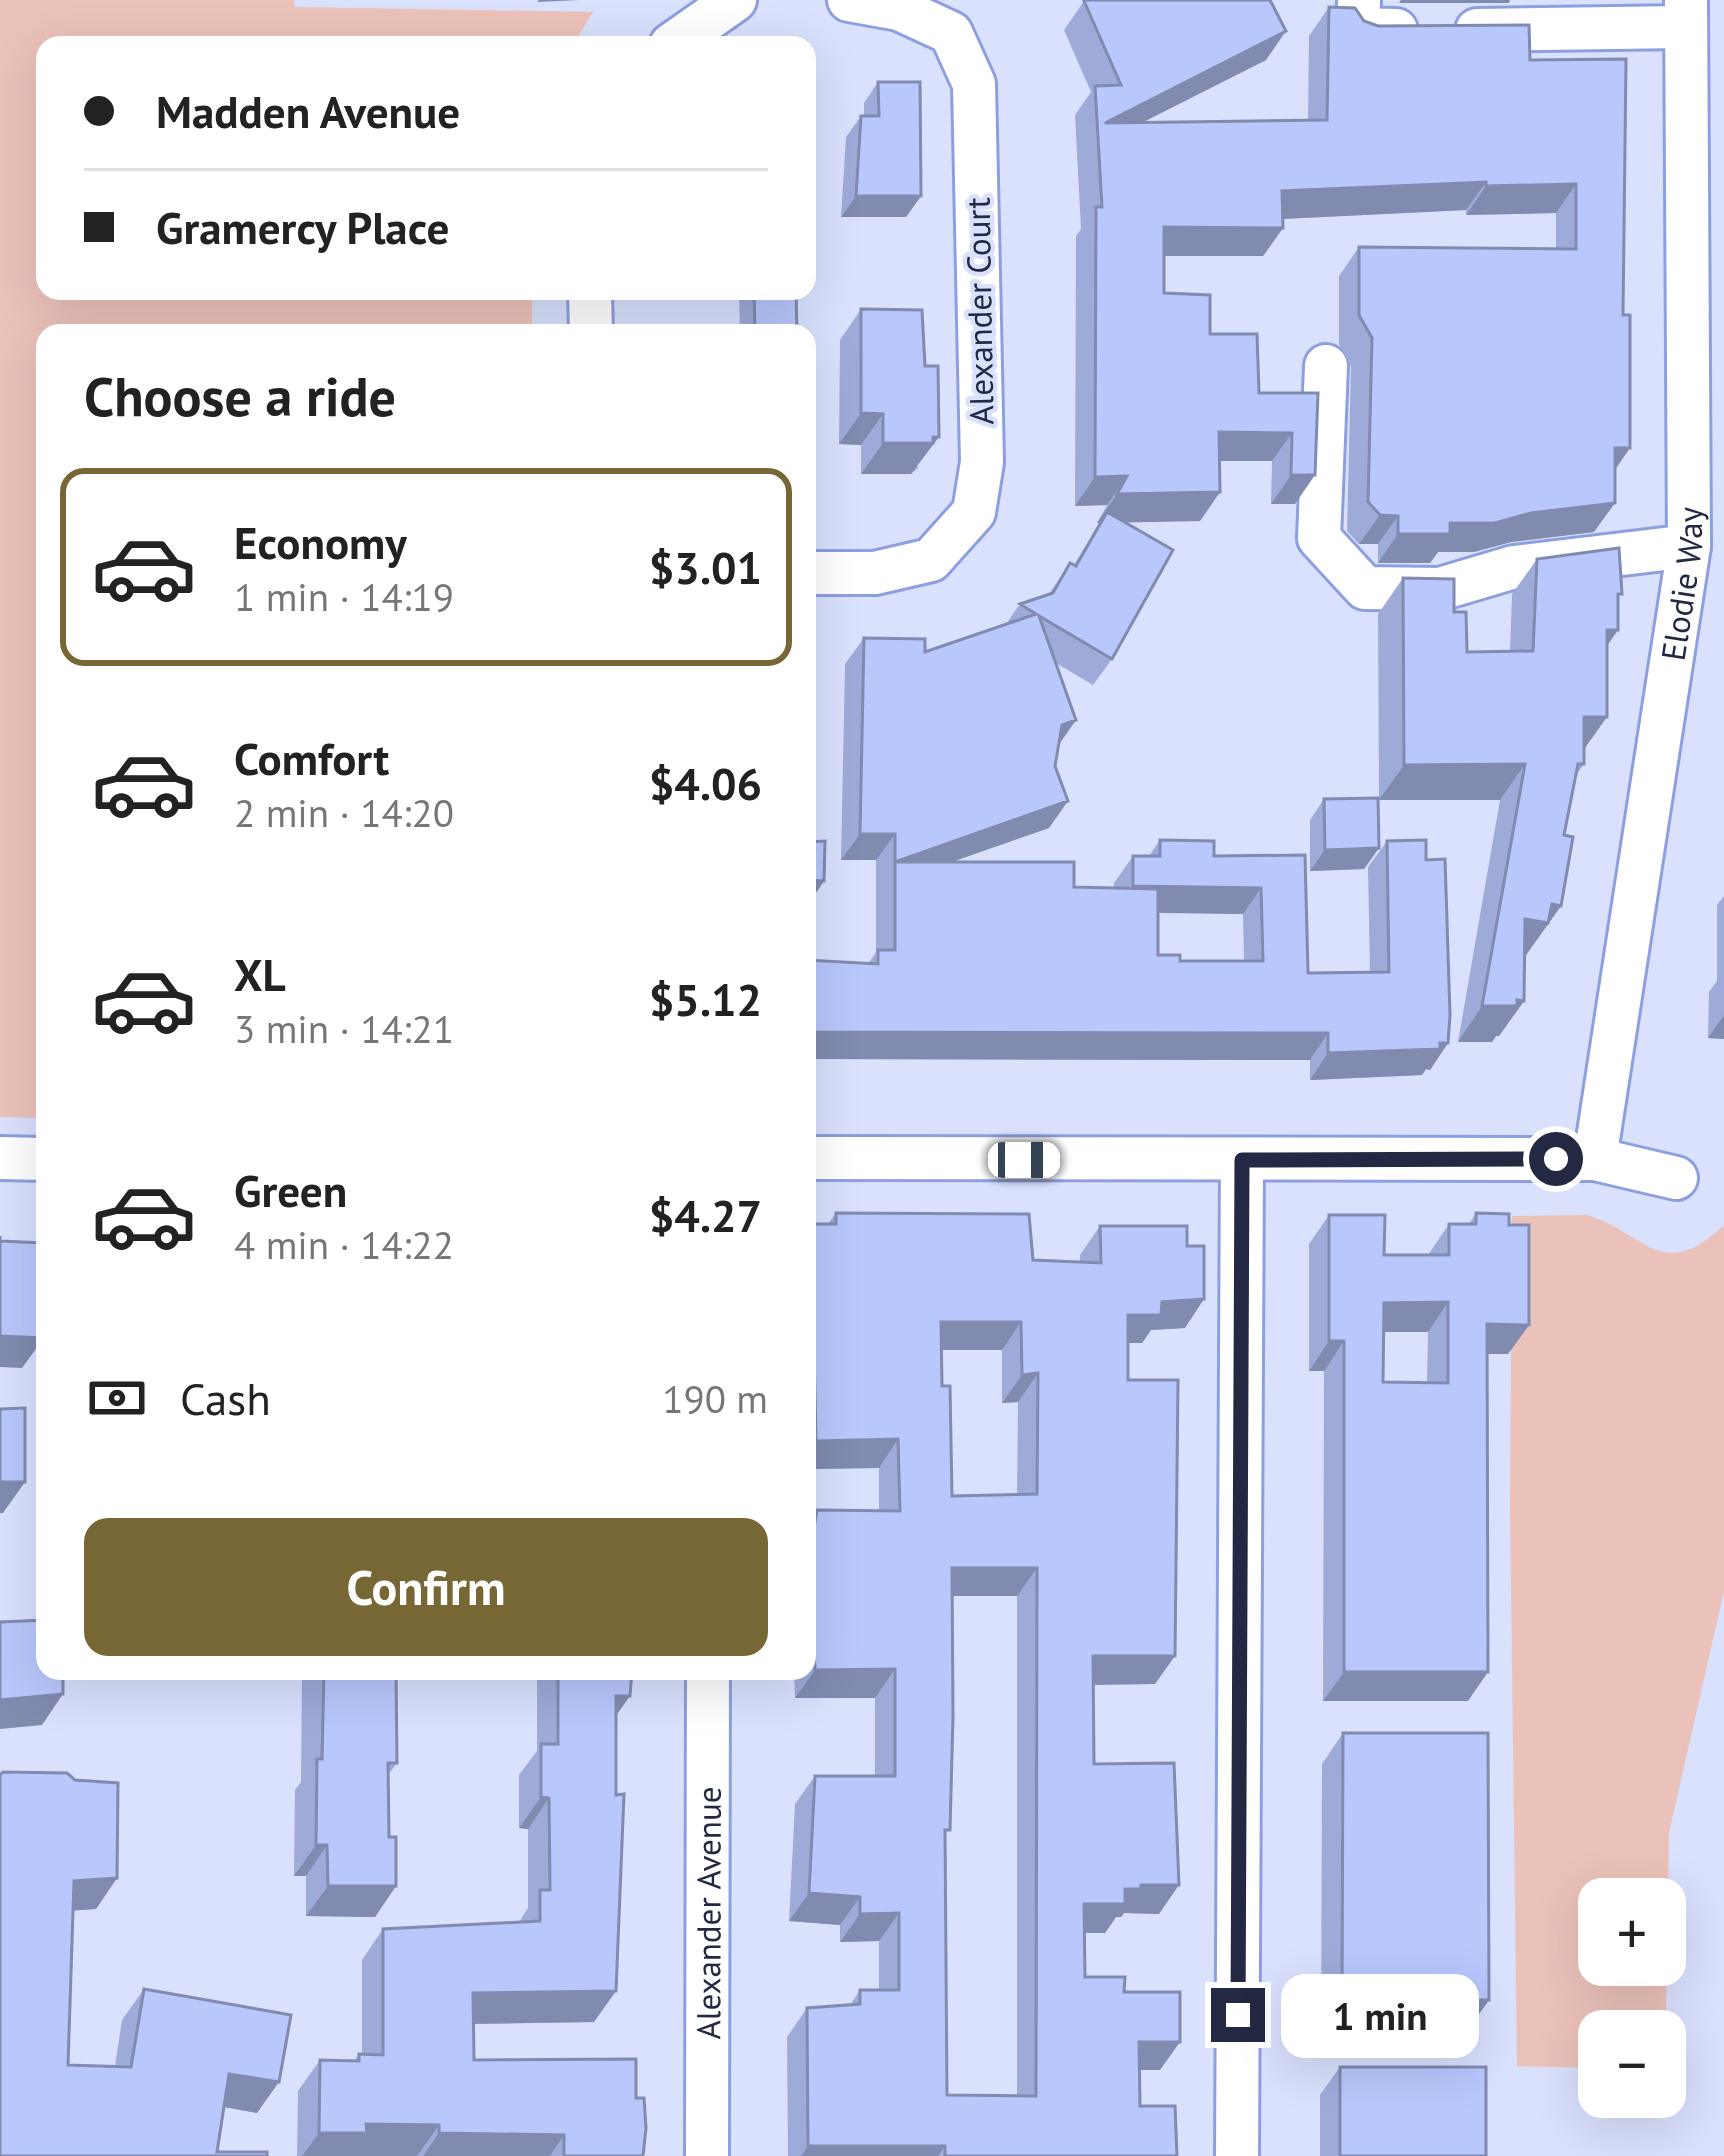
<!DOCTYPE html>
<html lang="en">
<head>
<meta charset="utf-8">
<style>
  :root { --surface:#fff; --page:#f6f6f6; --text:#222; --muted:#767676; --line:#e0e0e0; --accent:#776735 }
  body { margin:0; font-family:"PT Sans",sans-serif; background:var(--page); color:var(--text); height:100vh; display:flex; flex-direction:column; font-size:45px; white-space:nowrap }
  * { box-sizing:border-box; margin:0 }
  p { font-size:39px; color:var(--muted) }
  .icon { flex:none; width:66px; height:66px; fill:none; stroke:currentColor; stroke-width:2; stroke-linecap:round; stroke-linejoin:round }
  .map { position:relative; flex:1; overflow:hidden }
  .drawer { position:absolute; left:36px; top:324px; width:780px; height:1356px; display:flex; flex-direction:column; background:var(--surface); border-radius:24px; box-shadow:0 12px 48px #0002 }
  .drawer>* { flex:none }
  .hud { position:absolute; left:36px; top:36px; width:780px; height:264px; border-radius:24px; box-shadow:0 12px 48px #0002; display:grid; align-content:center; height:264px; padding:0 48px; background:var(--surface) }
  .fabs { position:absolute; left:1578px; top:1878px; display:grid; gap:24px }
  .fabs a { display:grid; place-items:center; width:108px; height:108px; border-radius:24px; background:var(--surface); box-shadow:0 12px 48px #0002; font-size:60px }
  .end { position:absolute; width:54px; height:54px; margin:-27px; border:15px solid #232943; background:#fff; box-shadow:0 0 0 6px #fff }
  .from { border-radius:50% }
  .bubble { position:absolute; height:84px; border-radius:24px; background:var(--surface); box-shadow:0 12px 48px #0002; font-size:39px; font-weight:600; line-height:84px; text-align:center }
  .car { position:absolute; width:36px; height:72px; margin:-36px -18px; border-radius:15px; box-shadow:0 0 9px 3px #0007; background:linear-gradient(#fff 24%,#345 0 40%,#fff 0 76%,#345 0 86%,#fff 0) }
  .hud b { display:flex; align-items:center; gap:42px; height:114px; font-size:45px }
  .hud b+b { border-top:3px solid var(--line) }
  .hud i { width:30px; height:30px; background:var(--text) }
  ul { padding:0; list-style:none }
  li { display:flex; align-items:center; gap:36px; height:198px; margin:0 24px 18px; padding:0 24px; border:6px solid transparent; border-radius:24px }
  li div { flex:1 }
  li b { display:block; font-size:45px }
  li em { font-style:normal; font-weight:600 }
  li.active { border-color:var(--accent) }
  li>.icon { width:108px; height:108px; stroke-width:1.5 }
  h2 { padding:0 48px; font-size:54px; line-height:144px }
  .pay { display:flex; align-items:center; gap:30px; height:132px; padding:0 48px; font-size:45px }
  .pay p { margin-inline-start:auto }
  .action { display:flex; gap:24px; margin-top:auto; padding:24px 48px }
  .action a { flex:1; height:138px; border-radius:24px; background:var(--accent); color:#fff; font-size:48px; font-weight:600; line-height:138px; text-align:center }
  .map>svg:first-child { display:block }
</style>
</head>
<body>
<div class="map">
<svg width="1724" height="2156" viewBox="0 0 1724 2156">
  <rect width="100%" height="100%" fill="#d9e1fd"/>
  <path fill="#ebc2ba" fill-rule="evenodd" d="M0,0H294L295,7L593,12L573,45H45V291H532V333H45V1118L0,1117Z
    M1587,1215C1645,1232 1661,1285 1724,1225V1591L1669,1833L1665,2067V2031H1599V2068L1517,2066L1510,1507L1512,1216ZM1599,1899H1665V1965H1599Z"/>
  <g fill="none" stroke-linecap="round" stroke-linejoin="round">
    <g stroke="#8e9fe0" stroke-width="48">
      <g id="minor">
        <path d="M1359,0L1358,29L1396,30"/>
        <path d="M1477,30L1685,27"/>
        <path d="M671,45L735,0"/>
        <path d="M590,291L591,333"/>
        <path d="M1326,366L1319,538L1365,588L1440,589L1514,567L1689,546"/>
        <path d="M807,573H875L931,560L974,512L982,462L974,84L951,33L899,9L849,0"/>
        <path d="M0,1158L45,1159"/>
        <path d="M807,1158L1595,1159L1676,1178"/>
        <path id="s1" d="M1595,1159L1689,546L1686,0"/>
        <path id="s2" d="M707,2156L708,1671"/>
        <path d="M1237,2156L1242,1160"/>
      </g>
    </g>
    <use href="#minor" stroke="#fff" stroke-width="42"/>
  </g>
  <path fill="#9eabd9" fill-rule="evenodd" d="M1084,1L1266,60L1142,122L1308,121L1309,36L1329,7L1378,26L1530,60L1626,59L1615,470L1594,532L1511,542L1474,552H1438L1430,563H1378V544H1359L1347,531L1351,367L1339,344V276L1359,247L1556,248V213L1466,215V210L1283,219V228L1263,256H1164V293L1210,334L1259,393H1318L1295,504H1271L1272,461H1219L1220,492L1200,521L1124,522L1112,659L1093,685L1056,663L1058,745L1049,828L950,862L1074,887L1114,888V883L1133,856H1149L1160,840L1214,856L1305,855L1308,973H1370L1368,867L1387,841L1426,860L1448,1043L1430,1070L1426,1069L1422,1075L1310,1080V1060L807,1059V960L868,964L876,952V860H841L845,664L864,638L925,652L1006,624L1020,604L1049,594L1070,563L1074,565L1099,523H1097L1107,505L1075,506L1076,236L1081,229L1075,115L1091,92L1064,30ZM1158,913L1243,914L1244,961H1180L1158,955Z
    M878,82L921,196L906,217H841L846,137L861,116H864V103Z
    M742,291H796L797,333H740L739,295Z
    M861,309L918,468L911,474H861V445L839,444L840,340Z
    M1537,559L1618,601V630L1607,645L1584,750V764L1575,777L1564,835L1561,906L1524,957V1001L1499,1036H1496L1492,1042H1458L1500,800H1379L1378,614L1403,578L1467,652H1510L1512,594Z
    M1324,799L1379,848L1364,869L1310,871V820Z
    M1724,896V1039L1708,1038L1709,992L1717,981V905Z
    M836,1213L1033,1260L1080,1262V1255L1100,1226L1185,1328L1151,1330L1142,1343H1128V1380L1155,1684L1093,1685L1094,1764L1159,1914L1124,1913L1121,1917H1116L1105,1933H1084L1085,1977L1124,1992L1160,2070H1139L1140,2106L1177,2156H788L787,2037L807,2008L850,2005L860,1990H879V1941L840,1942V1925L789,1921L795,1804L815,1776H875V1698H795L794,1671H807V1525L817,1510L879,1511V1468L807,1469V1224H828ZM942,1350H1002V1403L1018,1402L1017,1494L952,1496L942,1386ZM952,1596H1017V2096L947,2095L945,1836Z
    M1476,1213L1509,1225L1529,1325L1508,1354H1487L1468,1701H1323L1324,1371H1309V1244L1329,1215L1384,1255H1428L1449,1224H1469ZM1384,1332H1428L1427,1382H1383Z
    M302,1671H396L397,1763L388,1775L389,1837L396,1886L375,1917L306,1916V1876H294L295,1790L301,1782Z
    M537,1671H632L616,1716L594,2022L474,2024V2060L636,2098L643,2156H297L298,2091L320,2060L354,2061L359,2054H362V1960L383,1929L519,1922L528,1908V1829L519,1828V1775L537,1751Z
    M1343,1733L1489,2000L1467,2031H1321L1322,1764Z
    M0,1775L117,1878L96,1909L73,1910L68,2065L115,2066L122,2020L144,1989L257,2113L224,2107L217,2152L0,2156Z
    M1340,2067L1486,2156H1320V2095Z"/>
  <path fill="#818bb0" d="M539,0H579L537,2Z
    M1401,0H1510L1509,3H1399Z
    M1286,31L1266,60L1098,145L1105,123Z
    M1486,182L1466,210L1262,220L1282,191Z
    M1576,184L1556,213L1466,215L1486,186Z
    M856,196H921L906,217H841Z
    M1164,227L1283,228L1263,256H1144Z
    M861,413L883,414L861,445L839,444Z
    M1219,432L1292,433L1272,461H1198Z
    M933,437H939L911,474H861L883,443Z
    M1615,448H1630L1610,477Z
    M1291,475H1315L1295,504H1271Z
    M1127,476L1107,505L1075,506L1095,477Z
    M1220,492L1200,521L1101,523L1107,512L1099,523H1097L1117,494Z
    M1615,503L1594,532L1511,542L1474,552H1438L1430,563H1378L1398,534L1450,523Z
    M1380,515L1398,516L1378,544H1359Z
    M1607,630H1618L1593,666Z
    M1584,717H1607L1582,752Z
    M1076,720L1058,746L1062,725Z
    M1525,764L1500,800H1379L1404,765Z
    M1068,801L1049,828L895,882V862L876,888L895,862Z
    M860,834H895L876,860H841Z
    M1379,848L1364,869L1310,871L1325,850Z
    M807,880L824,881L810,902H807Z
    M1133,886L1261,888L1243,914L1114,912Z
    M1552,904L1561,906L1524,958L1525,919Z
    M1517,1000L1524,1001L1499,1036H1496L1492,1042H1458L1482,1006Z
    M1724,1015V1039L1708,1038Z
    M807,1032L1328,1033L1310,1060L807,1059Z
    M1440,1043H1448L1430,1070L1426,1069L1422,1075L1310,1080L1328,1053Z
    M1204,1299L1185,1328L1151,1330L1142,1343H1108L1128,1315L1162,1302Z
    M1448,1302L1428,1332H1364L1384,1303Z
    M941,1322H1021L1002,1350H922Z
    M1487,1324L1529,1325L1508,1354H1466Z
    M0,1336L44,1338L22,1368L0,1367Z
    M1329,1341H1344L1324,1371H1309Z
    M1038,1373L1018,1402L1002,1403L1022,1375Z
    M898,1439L879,1468L807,1469V1453L816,1441Z
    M0,1482H25L3,1513H0Z
    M952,1568H1037L1017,1596H932Z
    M1093,1656H1175L1155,1684L1073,1685Z
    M895,1669L875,1698H795L815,1670Z
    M1344,1672H1488L1468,1701H1323Z
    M63,1694L42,1725L0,1729V1700Z
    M616,1696H630L608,1727Z
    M541,1797L549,1798L528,1829L519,1828Z
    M316,1845H327L306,1876H294Z
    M117,1878L96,1909L53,1912L74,1881Z
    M1141,1885H1179L1159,1914L1124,1913L1121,1917H1116L1105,1933H1064L1084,1904Z
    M328,1886H396L375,1917L306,1916Z
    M809,1893L860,1897L840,1925L789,1921Z
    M899,1913L879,1941L840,1942L860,1914Z
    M616,1991L594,2022L452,2024L473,1993Z
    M1342,2000H1489L1467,2031H1321Z
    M1139,2042H1180L1160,2070H1119Z
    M229,2074L279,2082L257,2113L208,2104Z
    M366,2124L439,2125L417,2156H302L319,2133Z
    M439,2133L564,2135L550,2156H423Z
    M808,2146H945L938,2156H801Z"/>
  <path fill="#b8c7fc" stroke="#818bb0" stroke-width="3" fill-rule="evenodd" d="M1086,0H1270L1286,31L1105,123L1327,120L1329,7L1355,8L1364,21L1378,26L1529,25L1530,60L1626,59L1623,315H1630V448H1615V503L1531,513L1495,523H1450V534H1398V516L1380,515L1368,502L1372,338L1359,315V247L1576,249V184L1486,186V182L1282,191L1283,228L1164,227V293L1210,295V334H1257L1259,393H1318L1315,475H1291L1292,433L1219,432L1220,492L1117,494L1127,476L1095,477L1096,207H1102L1095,86L1121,85L1084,1Z
    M878,82H920L921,196H856L861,116H879Z
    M754,291H796L797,333H755Z
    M861,309L922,310L925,366H938L939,437H933V443H883V414L861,413Z
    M1107,512L1173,550L1112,659L1039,616L1076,720L1062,725L1055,766L1068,801L895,862V834H860L864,638L925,639V652L1036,614L1020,604L1053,593L1070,563L1076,566Z
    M1619,548L1622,594H1618V630H1607V717H1584V764H1578L1564,835L1573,837L1561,906L1552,904L1548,923L1525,919L1524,1001L1517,1000V1006H1482L1525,764L1404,765L1403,578L1454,579V612H1466L1467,652L1533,651L1537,559Z
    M1378,798L1379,848L1325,850L1324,799Z
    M1160,840L1214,841V856L1305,855L1308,973L1389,972L1387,841L1426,840V860L1445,859L1450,1015L1448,1043H1440V1049L1328,1053V1033L807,1032V960L878,964V950H895V862H1074V887L1158,889V955H1180V961H1263L1261,888L1133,886V856H1160Z
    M825,841L824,881L807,880V842Z
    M836,1213L1029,1214L1033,1260L1101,1263L1100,1226H1187V1246H1204V1299L1162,1302L1161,1315H1128V1380H1178L1175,1656H1093L1094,1764L1174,1763L1179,1885H1141V1889H1125V1904H1084L1085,1977H1125L1124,1992H1180V2042H1139L1140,2106H1175L1177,2156H945V2146H808L807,2008L860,2004V1990H899V1913L860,1914V1897L809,1893L815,1776H895V1669L815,1670L810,1552L817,1510L900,1511L898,1439L816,1441L814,1346H807V1224H836ZM941,1322H1021L1022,1375L1038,1373L1037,1494L952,1496L950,1386H942ZM952,1568H1037L1036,2096L947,2095L945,1830H950L953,1716Z
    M1476,1213L1509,1214V1225H1529V1325L1487,1324L1488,1672H1344V1341H1329V1215H1385L1384,1255H1449V1224H1476ZM1448,1302V1383L1383,1382L1384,1303Z
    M0,1236V1241L43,1243L44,1338L0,1336Z
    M25,1408V1482H0V1409Z
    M45,1620V1671H63V1694L0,1700V1622Z
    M324,1671H396L397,1763H388L389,1837H396V1886H328L327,1845H316L317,1759H322Z
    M558,1671H632L630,1696H616V1795L624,1794L616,1991L473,1993L474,2060L636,2059V2098H644L646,2128L643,2156H564V2135L439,2133V2125L366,2124L367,2133H319L320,2060L359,2061V2054L383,2055V1929L540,1921V1890H550L549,1798L541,1797V1744H558Z
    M1343,1733H1488L1489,2000H1342Z
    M3,1772L67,1773L75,1780L118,1783L117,1878L74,1881L68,2065L131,2067L144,1989L291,2015L279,2082L229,2074L217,2152H267V2156H0V1775Z
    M1340,2067H1486V2156H1340Z"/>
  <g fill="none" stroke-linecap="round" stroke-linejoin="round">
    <path stroke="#232943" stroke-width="15" d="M1238,2015L1242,1160L1556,1159"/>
  </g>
  <g text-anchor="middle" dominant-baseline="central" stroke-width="9" stroke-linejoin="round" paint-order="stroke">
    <g font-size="33" fill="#232943" stroke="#d9e1fd">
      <text transform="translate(979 311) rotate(-91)">Alexander Court</text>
      <text stroke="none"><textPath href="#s1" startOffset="582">Elodie Way</textPath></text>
      <text stroke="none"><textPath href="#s2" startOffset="243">Alexander Avenue</textPath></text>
    </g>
  </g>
</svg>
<div class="fabs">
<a>+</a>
<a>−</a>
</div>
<i class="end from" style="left:1556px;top:1159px"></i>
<i class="end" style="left:1238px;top:2015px"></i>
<div class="bubble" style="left:1281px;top:1974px;width:198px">1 min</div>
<i class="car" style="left:1024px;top:1160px;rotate:90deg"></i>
<div class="hud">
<b><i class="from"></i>Madden Avenue</b>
<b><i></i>Gramercy Place</b>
</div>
<section class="drawer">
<h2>Choose a ride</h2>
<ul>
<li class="active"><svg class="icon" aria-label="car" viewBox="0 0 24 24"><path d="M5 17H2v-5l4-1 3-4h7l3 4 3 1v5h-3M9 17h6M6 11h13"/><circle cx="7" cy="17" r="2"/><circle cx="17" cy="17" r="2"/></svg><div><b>Economy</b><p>1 min · 14:19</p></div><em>$3.01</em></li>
<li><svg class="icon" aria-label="car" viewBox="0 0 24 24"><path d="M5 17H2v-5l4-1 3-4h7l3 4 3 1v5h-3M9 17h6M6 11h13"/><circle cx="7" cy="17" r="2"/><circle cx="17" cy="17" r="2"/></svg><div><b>Comfort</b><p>2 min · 14:20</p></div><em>$4.06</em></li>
<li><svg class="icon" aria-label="car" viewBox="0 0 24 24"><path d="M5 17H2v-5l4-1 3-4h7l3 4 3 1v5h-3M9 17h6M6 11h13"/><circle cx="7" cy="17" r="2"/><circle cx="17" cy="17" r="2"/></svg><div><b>XL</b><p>3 min · 14:21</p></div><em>$5.12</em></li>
<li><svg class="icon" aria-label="car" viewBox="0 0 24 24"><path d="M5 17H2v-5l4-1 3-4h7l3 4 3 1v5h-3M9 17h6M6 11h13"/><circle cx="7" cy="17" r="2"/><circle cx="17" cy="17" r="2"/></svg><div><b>Green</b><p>4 min · 14:22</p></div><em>$4.27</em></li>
</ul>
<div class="pay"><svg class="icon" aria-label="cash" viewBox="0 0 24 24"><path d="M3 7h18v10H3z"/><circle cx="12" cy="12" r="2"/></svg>Cash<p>190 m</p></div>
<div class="action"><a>Confirm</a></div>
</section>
</div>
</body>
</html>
